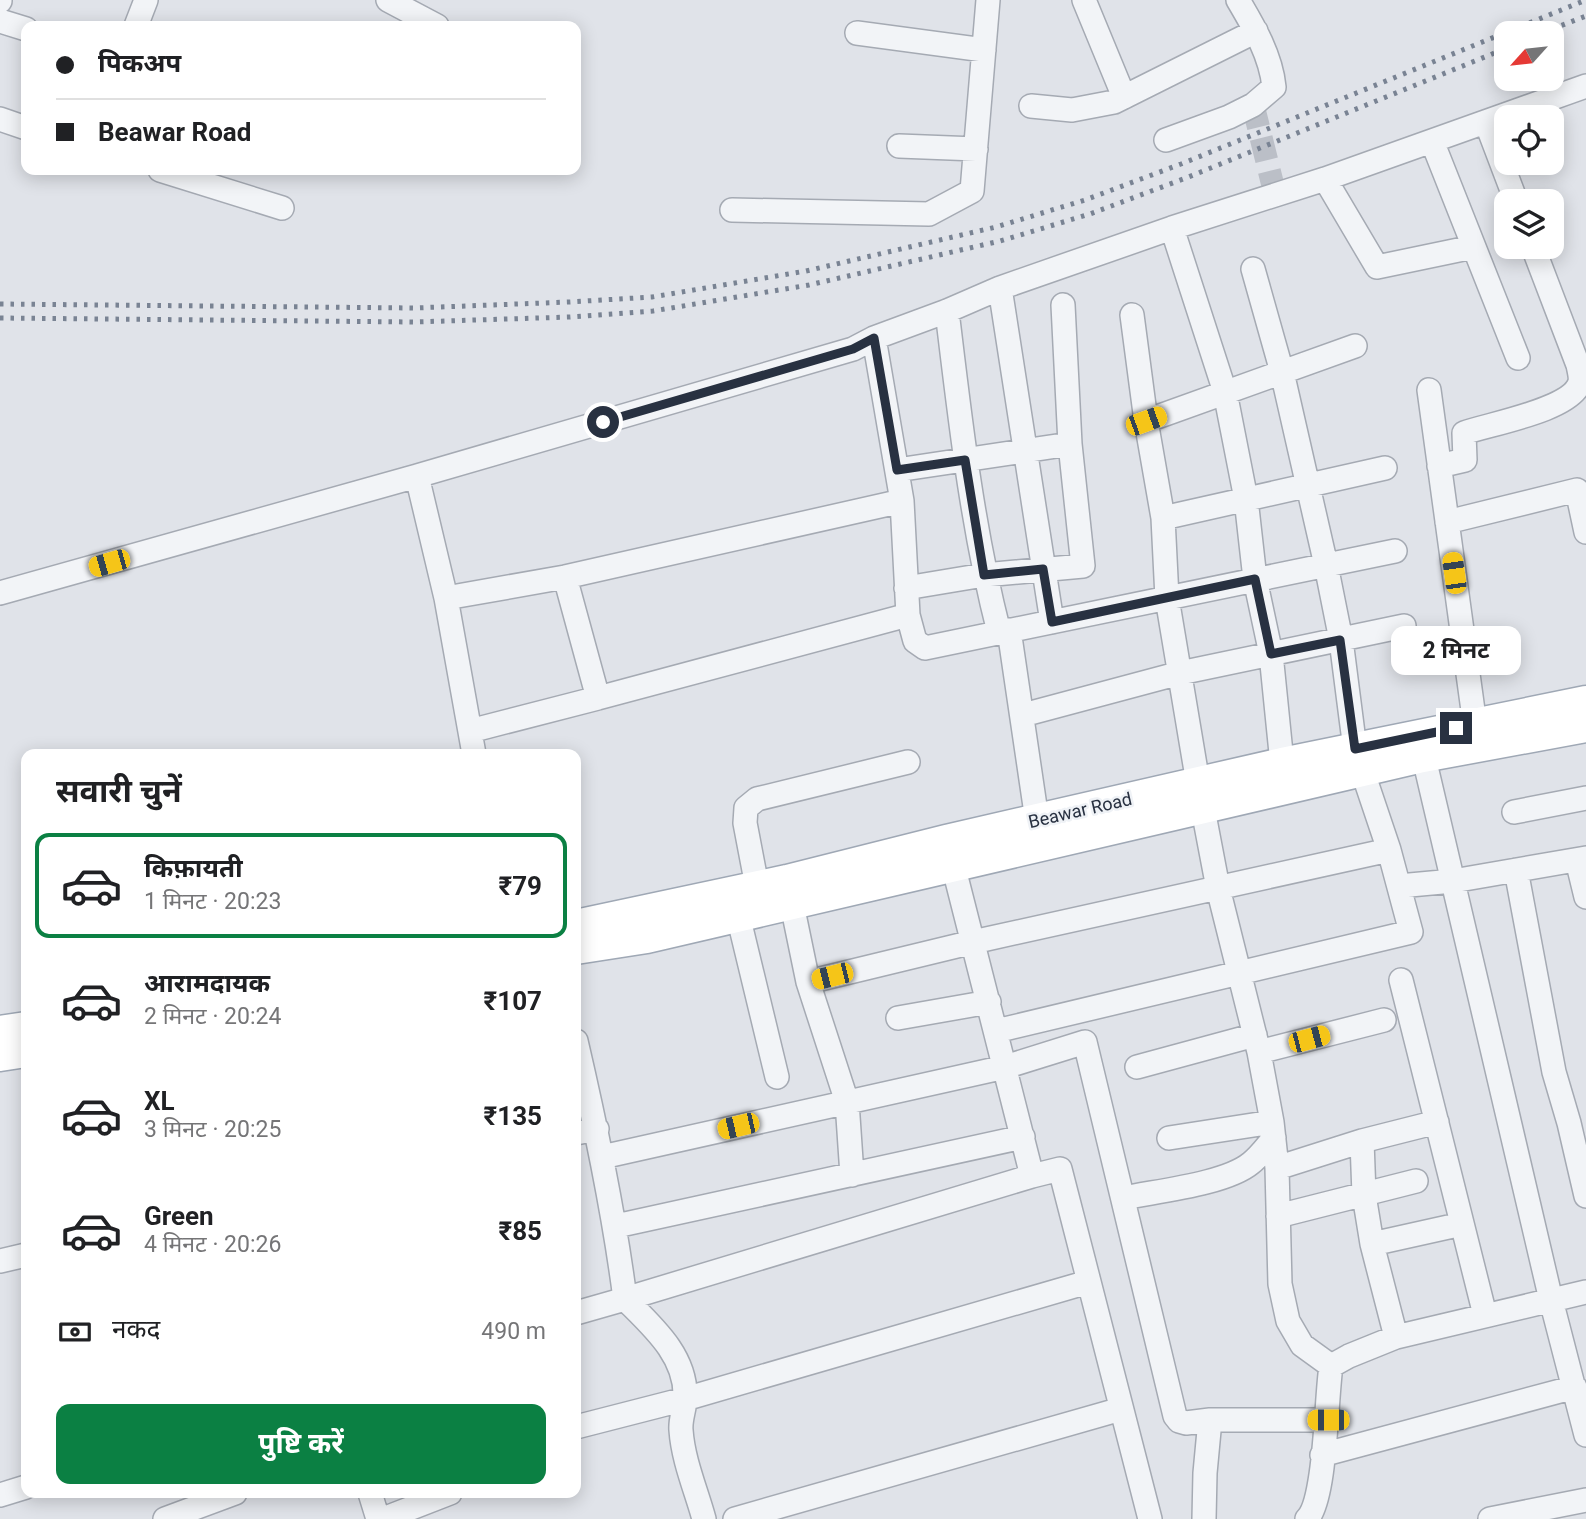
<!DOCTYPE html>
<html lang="hi">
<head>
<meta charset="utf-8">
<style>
  :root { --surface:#fff; --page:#f6f6f6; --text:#202124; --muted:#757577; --line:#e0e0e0; --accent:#0b8043 }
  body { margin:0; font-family:Roboto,"Noto Sans Devanagari",sans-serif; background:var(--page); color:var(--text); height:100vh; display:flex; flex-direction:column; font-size:26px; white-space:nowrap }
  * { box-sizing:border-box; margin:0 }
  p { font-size:23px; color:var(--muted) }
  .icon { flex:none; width:38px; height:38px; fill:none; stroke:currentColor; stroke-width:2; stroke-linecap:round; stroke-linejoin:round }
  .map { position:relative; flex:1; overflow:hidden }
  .side { position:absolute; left:21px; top:749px; width:560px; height:749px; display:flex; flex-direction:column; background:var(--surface); border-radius:14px; box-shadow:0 4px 18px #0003 }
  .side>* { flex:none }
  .hud { position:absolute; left:21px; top:21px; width:560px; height:154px; border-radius:14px; box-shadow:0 4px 18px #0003; display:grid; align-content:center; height:154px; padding:0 35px; background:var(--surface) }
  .needle { width:46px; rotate:243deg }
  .fabs { position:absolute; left:1494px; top:21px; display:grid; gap:14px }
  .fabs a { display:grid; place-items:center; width:70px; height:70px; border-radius:14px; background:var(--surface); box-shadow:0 4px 18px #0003; font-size:35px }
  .end { position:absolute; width:32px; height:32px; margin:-16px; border:9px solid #283141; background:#fff; box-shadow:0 0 0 4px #fff }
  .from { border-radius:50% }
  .bubble { position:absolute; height:49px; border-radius:14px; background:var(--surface); box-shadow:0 4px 18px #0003; font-size:23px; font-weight:700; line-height:49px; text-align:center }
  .car { position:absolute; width:21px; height:42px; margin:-21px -10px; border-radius:9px; box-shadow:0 0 5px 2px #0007; background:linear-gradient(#f5c518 24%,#345 0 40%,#f5c518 0 76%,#345 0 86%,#f5c518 0) }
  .hud b { display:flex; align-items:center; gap:24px; height:66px; font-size:26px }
  .hud b+b { border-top:2px solid var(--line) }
  .hud i { width:18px; height:18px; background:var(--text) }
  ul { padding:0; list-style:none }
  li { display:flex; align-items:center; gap:21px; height:105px; margin:0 14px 10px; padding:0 21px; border:4px solid transparent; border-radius:14px }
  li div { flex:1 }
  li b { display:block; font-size:26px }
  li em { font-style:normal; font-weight:700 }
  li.active { border-color:var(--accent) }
  li>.icon { width:63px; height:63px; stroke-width:1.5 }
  h2 { padding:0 35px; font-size:32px; line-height:84px }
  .pay { display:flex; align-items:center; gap:18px; height:77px; padding:0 35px; font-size:26px }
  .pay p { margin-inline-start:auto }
  .cta { display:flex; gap:14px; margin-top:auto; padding:14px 35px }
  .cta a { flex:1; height:80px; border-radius:14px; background:var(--accent); color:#fff; font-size:28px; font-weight:700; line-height:80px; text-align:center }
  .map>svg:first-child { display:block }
</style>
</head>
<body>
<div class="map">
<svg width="1586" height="1519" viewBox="0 0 1586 1519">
  <rect width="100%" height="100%" fill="#e0e3e9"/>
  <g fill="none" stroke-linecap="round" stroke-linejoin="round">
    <path stroke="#bbbfc7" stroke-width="23" stroke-dasharray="23 11" stroke-linecap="butt" d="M1253,105L1275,194"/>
    <g stroke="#a5aab3" stroke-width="26">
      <path id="minor" d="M388,0L437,26
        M1084,0L1124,97
        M0,1V0
        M0,21L26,29
        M136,26L146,0
        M857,33L984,50
        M1031,106L1072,110L1114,102L1256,31
        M0,119L26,128
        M1486,122L1516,201
        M1166,140L1229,117L1253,105L1274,87C1271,56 1254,27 1238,0
        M1432,141L1518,358
        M899,146L976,149
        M160,170L282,208
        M1325,179L1377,267L1473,247
        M732,210L929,214L972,191L988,0
        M1172,228L1225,392L1246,499L1255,579L1271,654L1282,763
        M1000,288L1052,622
        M947,311C960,419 972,527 999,632
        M1132,315L1146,421L1163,518L1167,598L1198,783L1218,888L1259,1052L1272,1122L1277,1168L1280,1284L1288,1321L1302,1345L1331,1366
        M874,338L902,501L908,615L915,641L925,648L1395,551
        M1429,390L1475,725
        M1146,421L1355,346
        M1439,466L1465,460L1464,433C1489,424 1573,410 1580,382C1581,377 1579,370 1578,365L1533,247
        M897,470L1070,444
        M1163,518L1385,468
        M1447,522L1577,490L1586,532
        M565,577L598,698L908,615
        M906,588L984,575L1083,566L1070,444L1063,305
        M0,593L417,476
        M446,598L565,577L902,501
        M1009,630L1037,820
        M1023,715L1180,673L1404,626
        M470,731L598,698
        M1420,741L1551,1300L1586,1435
        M474,754L446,598L417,476L853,349L874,338L947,311L1000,288L1172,228L1325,179L1586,86
        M1514,812L1586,798
        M950,853L1032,1176L1060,1169L1150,1519
        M1577,860L1586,897
        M1516,870L1554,1072L1569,1123L1586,1196
        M757,886L745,823L746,808L757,799L908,762
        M1399,886L1453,881L1586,858
        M789,890L808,982L847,1102L852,1175
        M735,903L777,1077
        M1401,980L1485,1315
        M808,982L973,942L1389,850
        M898,1018L989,1002
        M996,1031L1411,932L1389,850L1355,749L1341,640L1326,565L1282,372L1253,269
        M576,1041C596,1127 614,1212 625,1299L576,1313
        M1259,1052L1384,1020
        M1137,1067L1255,1035
        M576,1133L597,1129
        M1169,1138L1272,1122
        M1362,1141L1364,1195L1372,1244L1396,1337
        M602,1157L1005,1067L1085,1042L1175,1416L1179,1421L1186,1423L1210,1420H1327
        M1277,1168L1362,1141L1437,1122
        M1124,1198C1157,1191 1226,1184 1251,1163C1260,1156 1267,1146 1274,1138
        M1278,1216L1416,1181
        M616,1226L1023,1137
        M1372,1244L1462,1224
        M0,1261L26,1255
        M576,1427L685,1399L1088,1282
        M1322,1455L1575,1387
        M370,1493L378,1519
        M0,1495L26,1487
        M165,1519L235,1493
        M383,1519L450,1493
        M704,1519C696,1490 683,1460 681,1430C680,1419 685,1409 685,1398C687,1356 652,1326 625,1299L1032,1176
        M735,1519L1121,1409
        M1204,1519L1205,1473L1210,1420
        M1307,1519C1326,1500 1326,1397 1331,1366L1349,1356L1396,1337L1586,1292
        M1490,1519L1586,1500"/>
    </g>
    <g stroke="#9fa8b5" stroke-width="33">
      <path id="major" d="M576,925L787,880L946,840L1282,763L1586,701
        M576,949L647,938L1423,757L1586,727
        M0,1031L26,1027
        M0,1056L26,1052"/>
    </g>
    <use href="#minor" stroke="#f2f4f7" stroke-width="23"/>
    <use href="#major" stroke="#fff" stroke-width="30"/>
    <path stroke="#798393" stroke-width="5" stroke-dasharray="3.5 7" stroke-linecap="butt" d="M1542,33L1586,16
      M0,304L414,308L569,302L652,297L806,271L996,227L1085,200L1181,164L1586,0
      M0,318L414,322L569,317L653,311L809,285L1000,241L1090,214L1186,178L1507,48"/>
  </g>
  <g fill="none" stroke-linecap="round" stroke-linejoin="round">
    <path stroke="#283141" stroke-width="9" d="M603,422L853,349L874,338L897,470L965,460L984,575L1043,569L1052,622L1255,579L1271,654L1340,640L1355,749L1456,728"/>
  </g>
  <g text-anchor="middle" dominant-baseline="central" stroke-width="5" stroke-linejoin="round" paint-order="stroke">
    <g font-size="18" fill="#283141" stroke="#eff2f6">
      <text transform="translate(1080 810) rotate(-13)">Beawar Road</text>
    </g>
  </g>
</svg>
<div class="fabs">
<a><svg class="needle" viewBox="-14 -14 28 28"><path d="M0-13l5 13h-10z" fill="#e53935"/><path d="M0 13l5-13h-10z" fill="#757577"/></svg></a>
<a><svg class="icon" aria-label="locate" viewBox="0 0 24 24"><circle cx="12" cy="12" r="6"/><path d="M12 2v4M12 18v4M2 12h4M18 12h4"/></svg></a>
<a><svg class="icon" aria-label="layers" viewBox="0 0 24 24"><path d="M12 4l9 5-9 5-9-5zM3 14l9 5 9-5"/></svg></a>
</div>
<i class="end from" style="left:603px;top:422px"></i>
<i class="end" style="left:1456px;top:728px"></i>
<div class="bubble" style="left:1391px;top:626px;width:130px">2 मिनट</div>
<i class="car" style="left:1146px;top:421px;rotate:70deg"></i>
<i class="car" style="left:109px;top:563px;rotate:254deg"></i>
<i class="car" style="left:1454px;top:573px;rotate:352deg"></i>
<i class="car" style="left:832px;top:976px;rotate:256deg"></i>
<i class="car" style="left:1309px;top:1039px;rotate:75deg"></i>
<i class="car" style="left:738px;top:1126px;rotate:257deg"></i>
<i class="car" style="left:1328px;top:1420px;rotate:270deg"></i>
<div class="hud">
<b><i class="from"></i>पिकअप</b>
<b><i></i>Beawar Road</b>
</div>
<section class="side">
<h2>सवारी चुनें</h2>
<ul>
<li class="active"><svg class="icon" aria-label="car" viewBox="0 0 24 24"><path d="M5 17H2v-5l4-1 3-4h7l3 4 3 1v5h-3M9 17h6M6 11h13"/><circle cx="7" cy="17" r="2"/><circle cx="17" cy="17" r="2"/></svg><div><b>किफ़ायती</b><p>1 मिनट · 20:23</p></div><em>₹79</em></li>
<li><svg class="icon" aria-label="car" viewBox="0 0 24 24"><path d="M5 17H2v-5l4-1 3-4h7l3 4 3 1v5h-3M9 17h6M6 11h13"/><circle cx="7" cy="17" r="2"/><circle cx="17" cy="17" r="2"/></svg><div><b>आरामदायक</b><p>2 मिनट · 20:24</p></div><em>₹107</em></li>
<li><svg class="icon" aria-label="car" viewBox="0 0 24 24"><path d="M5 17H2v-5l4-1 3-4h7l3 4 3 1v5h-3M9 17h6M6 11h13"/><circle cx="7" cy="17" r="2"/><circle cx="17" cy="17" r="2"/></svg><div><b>XL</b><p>3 मिनट · 20:25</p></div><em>₹135</em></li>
<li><svg class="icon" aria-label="car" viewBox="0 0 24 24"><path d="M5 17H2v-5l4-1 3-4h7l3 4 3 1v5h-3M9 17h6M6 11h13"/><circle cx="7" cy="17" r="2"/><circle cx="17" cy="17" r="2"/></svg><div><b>Green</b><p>4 मिनट · 20:26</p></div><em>₹85</em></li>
</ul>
<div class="pay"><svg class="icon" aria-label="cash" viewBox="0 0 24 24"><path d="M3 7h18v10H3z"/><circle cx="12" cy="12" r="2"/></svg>नकद<p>490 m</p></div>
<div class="cta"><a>पुष्टि करें</a></div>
</section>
</div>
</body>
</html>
